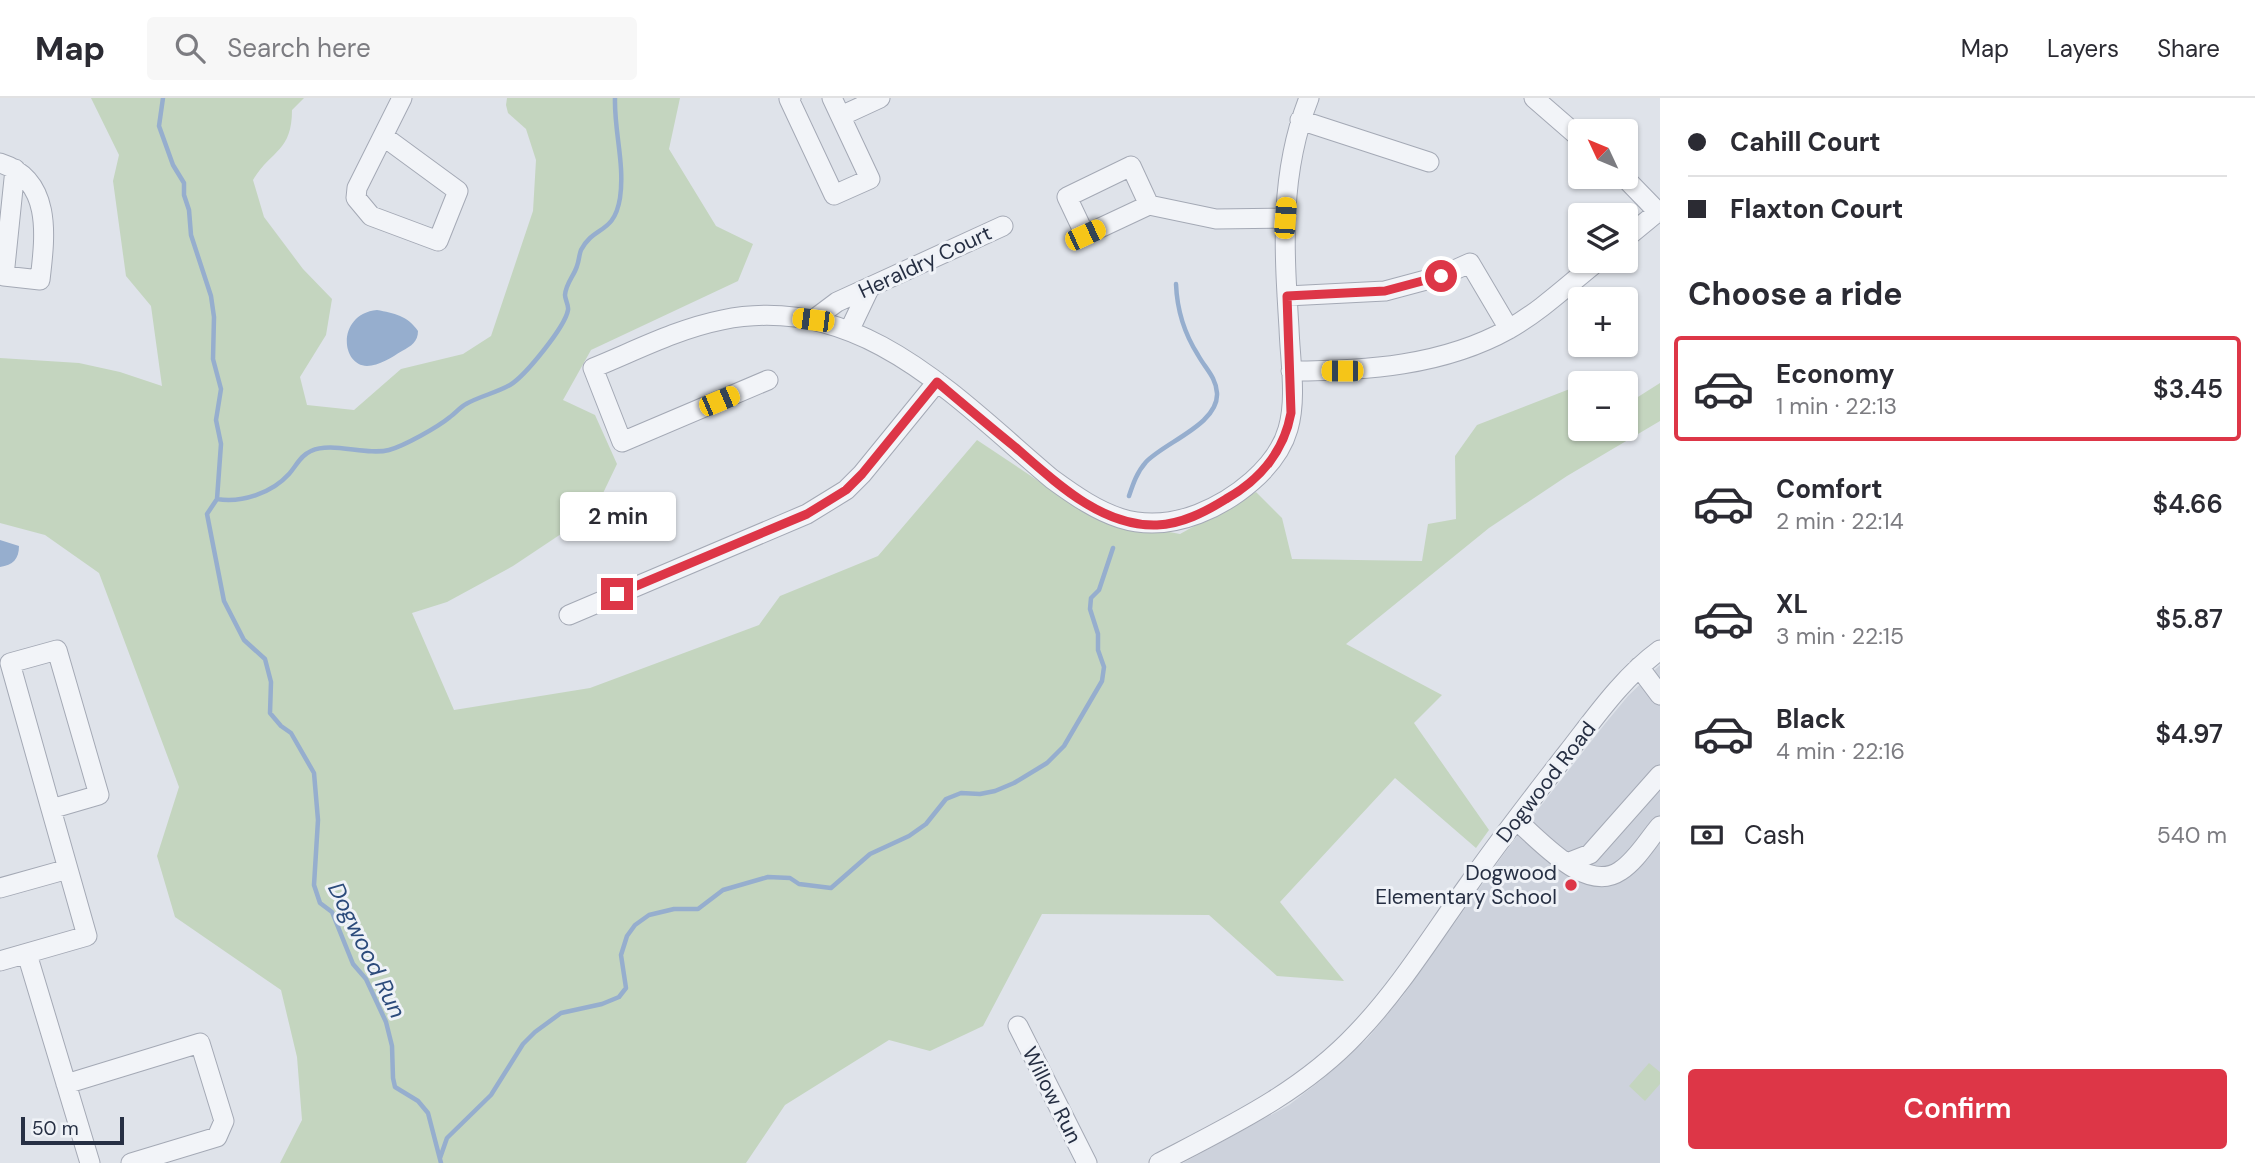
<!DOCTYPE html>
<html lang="en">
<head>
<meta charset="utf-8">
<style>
  :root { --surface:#fff; --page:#f7f7f7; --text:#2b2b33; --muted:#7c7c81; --line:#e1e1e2; --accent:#dd3647 }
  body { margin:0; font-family:"DM Sans",sans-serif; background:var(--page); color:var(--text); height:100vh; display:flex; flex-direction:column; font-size:26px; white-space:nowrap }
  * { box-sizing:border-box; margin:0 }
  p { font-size:23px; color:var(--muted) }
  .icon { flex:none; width:38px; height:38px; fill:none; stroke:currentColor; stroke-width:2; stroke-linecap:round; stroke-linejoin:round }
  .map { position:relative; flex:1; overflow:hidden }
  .side { display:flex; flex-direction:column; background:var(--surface); width:595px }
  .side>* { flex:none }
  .guide { display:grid; align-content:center; height:154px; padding:0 28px; background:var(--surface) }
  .needle { width:46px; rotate:314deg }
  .buttons { position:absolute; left:1568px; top:21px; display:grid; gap:14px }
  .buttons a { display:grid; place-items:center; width:70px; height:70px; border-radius:7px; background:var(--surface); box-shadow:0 2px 5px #0004; font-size:35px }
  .scale { position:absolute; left:21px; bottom:18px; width:103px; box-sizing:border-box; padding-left:7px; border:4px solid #262f43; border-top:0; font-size:19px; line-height:24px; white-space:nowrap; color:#262f43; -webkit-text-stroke:5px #eff2f7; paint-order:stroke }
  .end { position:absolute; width:32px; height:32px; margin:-16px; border:9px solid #dd3647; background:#fff; box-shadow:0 0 0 4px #fff }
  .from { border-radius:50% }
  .bubble { position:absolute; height:49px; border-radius:7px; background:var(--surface); box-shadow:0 2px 5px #0004; font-size:23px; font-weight:600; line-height:49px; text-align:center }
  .car { position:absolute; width:21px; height:42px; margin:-21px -10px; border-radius:9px; box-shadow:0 0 5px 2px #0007; background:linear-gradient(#f5c518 24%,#345 0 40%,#f5c518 0 76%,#345 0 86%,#f5c518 0) }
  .guide b { display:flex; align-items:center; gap:24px; height:66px; font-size:26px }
  .guide b+b { border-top:2px solid var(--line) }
  .guide i { width:18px; height:18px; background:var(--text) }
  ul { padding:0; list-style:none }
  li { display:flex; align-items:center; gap:21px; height:105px; margin:0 14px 10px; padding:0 14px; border:4px solid transparent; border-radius:7px }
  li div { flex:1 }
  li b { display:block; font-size:26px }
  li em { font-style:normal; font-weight:600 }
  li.current { border-color:var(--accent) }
  li>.icon { width:63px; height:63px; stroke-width:1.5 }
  h2 { padding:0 28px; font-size:32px; line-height:84px }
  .pay { display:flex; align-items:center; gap:18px; height:77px; padding:0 28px; font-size:26px }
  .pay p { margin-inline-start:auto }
  .cta { display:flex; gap:14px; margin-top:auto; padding:14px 28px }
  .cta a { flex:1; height:80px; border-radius:7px; background:var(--accent); color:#fff; font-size:28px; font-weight:600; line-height:80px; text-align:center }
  header { display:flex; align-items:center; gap:42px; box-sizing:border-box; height:98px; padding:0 35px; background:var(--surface); border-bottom:2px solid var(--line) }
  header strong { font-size:33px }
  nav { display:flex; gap:38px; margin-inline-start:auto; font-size:24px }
  .search { width:490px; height:63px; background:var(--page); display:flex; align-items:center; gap:18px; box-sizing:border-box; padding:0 24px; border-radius:7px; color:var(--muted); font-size:26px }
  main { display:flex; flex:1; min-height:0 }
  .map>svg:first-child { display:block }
</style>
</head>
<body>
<header>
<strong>Map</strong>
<div class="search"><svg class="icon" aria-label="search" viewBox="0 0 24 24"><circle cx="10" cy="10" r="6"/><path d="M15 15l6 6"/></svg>Search here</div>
<nav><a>Map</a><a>Layers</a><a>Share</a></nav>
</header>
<main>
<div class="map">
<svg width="1660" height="1065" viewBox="0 0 1660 1065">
  <rect width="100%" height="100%" fill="#dfe3ea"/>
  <path fill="#cdd2dc" d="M1660,567V1065H1183L1289,1007L1320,983L1367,941L1402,899L1508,750L1604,627L1628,598Z"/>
  <path fill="#c4d5bf" d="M91,0H304L292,12C292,54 271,52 253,82L264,119L303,171L332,201L326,237L300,279L307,307L354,312L401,271L463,256L491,238L533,113L536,62L526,31L508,15L506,7L507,0H680L669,51L716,128L753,146L738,183L591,252L563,302L595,317L617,366L594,414L513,468L447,504L412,515L454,612L590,590L759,527L780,498L878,458L977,342L1094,420L1180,436L1256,394L1282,420L1292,461L1422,463L1428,426L1456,421L1455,358L1477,327L1580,287V331H1626V303L1630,304L1660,285V323L1567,378L1489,430L1346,546L1442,597L1414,625L1489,732L1476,750L1395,680L1280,804L1344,883L1277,878L1209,817L1042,816L983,928L930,953L889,942L785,1007L746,1065H280L302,1022L297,959L281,892L175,819L157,758L179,689L99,475L45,437L0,425V260L79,265L120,274L162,288L151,208L126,178L113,83L119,57Z
    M1649,965L1660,974V986L1645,1003L1629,988Z"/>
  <path fill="#96aece" d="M377,212C394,215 408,218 418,233C418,244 411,248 402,253C392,259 379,268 367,268C340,267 337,216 377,212Z
    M0,442L19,448C19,461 13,467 0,469Z"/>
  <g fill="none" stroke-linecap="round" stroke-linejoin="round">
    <path stroke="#96aece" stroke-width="4.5" d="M163,0L159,28L173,67L184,85V97L189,112L191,137L211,198L214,219L213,261L221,291L216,322L221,346L217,401
      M1129,398C1133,386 1137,374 1146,364C1165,344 1219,326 1217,295C1216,279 1205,270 1198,257C1184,235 1177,212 1176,186
      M440,1060L447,1040L491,997L523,946L535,934L561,915L602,906L619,899L626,890L621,857L627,838L635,827L649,817L674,811H698L723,792L768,779L790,780L799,786L831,790L870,756L909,738L926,726L946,701L961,695L980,696L995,693L1014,685L1047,665L1064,648L1102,583L1104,569L1098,552V536L1090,511L1091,500L1099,492L1113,450
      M441,1065L428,1015L418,1003L395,989L393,980L392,948L386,924L366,881L353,866L332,814L320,805L314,787L318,722L314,675L291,635L281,628L270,615L271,584L265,561L244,542L224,503L207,416L217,401C242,405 272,395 289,376C296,368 301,357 311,353C332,343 366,358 389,352C404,348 438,329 450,319C456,315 460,309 466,306C480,298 496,295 510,287C525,278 565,229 568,212C569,207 565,202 565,197C566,185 574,178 577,168C579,163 579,157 581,152C594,127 614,137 620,100C625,66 614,33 615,0"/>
    <g stroke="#a4a9b5" stroke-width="21">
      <path id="minor" d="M791,0L789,1L834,97L870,81L832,0
        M1534,0L1580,40
        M841,18L880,0
        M1300,22L1429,64
        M383,38L458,93L438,143L371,118L356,100L357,90L402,0
        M0,65C53,82 45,139 40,182L4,178L15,71
        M1624,79L1658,114
        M1149,107L1131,68L1067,99L1085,137L1149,107L1216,121L1285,120
        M1626,140L1660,112
        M1287,198L1385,193L1441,178L1470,165L1509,231
        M813,222L837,204L1003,128
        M850,231L870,189
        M1291,273C1365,273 1443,268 1509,231C1541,213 1569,186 1598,163
        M768,282L622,344L593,270C635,253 677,231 722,222C860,193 957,301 1052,381C1100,416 1138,439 1198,416C1234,402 1277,370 1288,331C1297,300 1290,262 1289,230C1284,151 1279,76 1309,0
        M569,517L807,416L846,392L862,376L937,284
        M1639,569L1660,597
        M51,711L10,565L57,552L99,697L51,711L68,771
        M1516,722C1541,743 1586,796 1620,773C1636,763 1648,742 1660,728
        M1567,765L1590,756L1660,677
        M0,790L68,771L87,838L0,863
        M27,856L90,1065
        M1018,928L1087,1065
        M66,986L200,945L224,1023L217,1039L131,1065
        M1159,1065C1230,1028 1302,994 1357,935C1400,890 1433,836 1469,786C1500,741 1534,698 1568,654C1596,618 1623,579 1660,552"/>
    </g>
    <use href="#minor" stroke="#f2f4f8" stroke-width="19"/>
  </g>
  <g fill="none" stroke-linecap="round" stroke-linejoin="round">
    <path stroke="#dd3647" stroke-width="9" d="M617,496L807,416L846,392L862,376L937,284C963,306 989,328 1015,349C1054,383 1101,429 1157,427C1182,426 1205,414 1226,401C1260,382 1284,353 1291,315L1287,198L1385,193L1441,178"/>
  </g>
  <circle fill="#dd3647" stroke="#eff2f7" stroke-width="2.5" cx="1571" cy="787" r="7"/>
  <g text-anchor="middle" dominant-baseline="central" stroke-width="6" stroke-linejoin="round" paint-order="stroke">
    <g font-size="21" fill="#262f43" stroke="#eff2f7">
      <text transform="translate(925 164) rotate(-25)">Heraldry Court</text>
      <text transform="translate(1546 684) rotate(-52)">Dogwood Road</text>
      <text transform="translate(1052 997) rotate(63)">Willow Run</text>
    </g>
    <g font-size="21" fill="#262f43" stroke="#eff2f7" text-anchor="end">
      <text x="1557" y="775">Dogwood<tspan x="1557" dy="24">Elementary School</tspan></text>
    </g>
    <g font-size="23" font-style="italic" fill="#2c4b7b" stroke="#eff2f7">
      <text transform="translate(367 852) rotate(64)">Dogwood Run</text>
    </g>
  </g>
</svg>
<div class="buttons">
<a><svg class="needle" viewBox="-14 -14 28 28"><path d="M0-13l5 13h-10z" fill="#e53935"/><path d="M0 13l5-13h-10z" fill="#7c7c81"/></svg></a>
<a><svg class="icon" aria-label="layers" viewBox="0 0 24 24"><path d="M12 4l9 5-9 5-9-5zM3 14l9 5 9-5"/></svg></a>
<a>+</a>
<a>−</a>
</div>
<div class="scale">50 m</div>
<i class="end from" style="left:1441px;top:178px"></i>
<i class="end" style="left:617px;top:496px"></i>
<div class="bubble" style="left:560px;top:394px;width:116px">2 min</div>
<i class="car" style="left:1285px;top:120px;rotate:4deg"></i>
<i class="car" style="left:1085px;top:137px;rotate:65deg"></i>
<i class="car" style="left:813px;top:222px;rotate:277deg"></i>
<i class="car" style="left:1342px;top:273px;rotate:270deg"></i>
<i class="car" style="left:719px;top:303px;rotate:67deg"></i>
</div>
<section class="side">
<div class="guide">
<b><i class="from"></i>Cahill Court</b>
<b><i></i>Flaxton Court</b>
</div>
<h2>Choose a ride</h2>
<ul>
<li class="current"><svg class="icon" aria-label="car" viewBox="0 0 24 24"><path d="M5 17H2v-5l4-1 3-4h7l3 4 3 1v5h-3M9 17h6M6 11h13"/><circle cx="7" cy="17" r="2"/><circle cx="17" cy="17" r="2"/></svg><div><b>Economy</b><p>1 min · 22:13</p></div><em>$3.45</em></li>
<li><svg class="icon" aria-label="car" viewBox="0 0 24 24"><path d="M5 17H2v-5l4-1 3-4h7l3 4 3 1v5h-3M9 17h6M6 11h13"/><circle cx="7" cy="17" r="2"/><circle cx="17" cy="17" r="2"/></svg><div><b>Comfort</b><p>2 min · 22:14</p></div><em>$4.66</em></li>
<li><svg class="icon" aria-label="car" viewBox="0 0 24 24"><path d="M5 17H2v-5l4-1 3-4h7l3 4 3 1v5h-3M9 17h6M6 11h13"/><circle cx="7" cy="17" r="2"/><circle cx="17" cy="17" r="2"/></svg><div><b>XL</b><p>3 min · 22:15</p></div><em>$5.87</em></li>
<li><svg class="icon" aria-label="car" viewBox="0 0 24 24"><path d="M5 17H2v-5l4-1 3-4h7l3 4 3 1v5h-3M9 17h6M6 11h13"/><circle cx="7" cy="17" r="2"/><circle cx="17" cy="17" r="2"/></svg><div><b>Black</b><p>4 min · 22:16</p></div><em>$4.97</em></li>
</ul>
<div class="pay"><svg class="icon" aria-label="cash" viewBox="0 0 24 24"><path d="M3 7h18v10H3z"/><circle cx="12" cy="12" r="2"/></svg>Cash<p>540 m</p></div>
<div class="cta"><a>Confirm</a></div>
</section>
</main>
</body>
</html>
